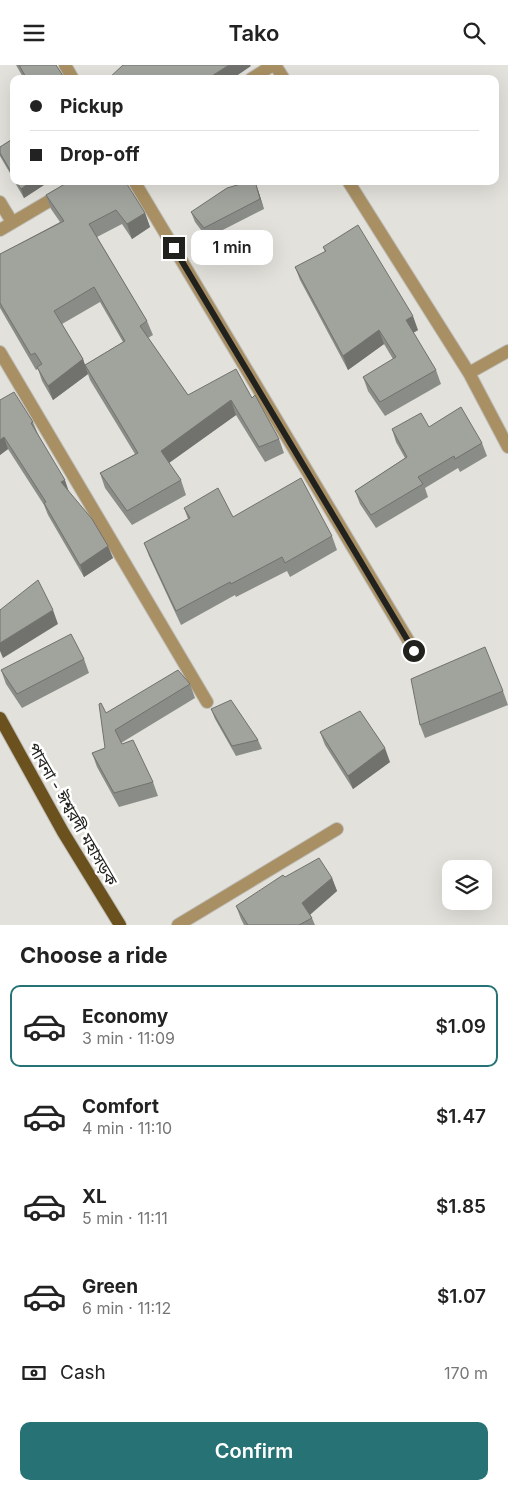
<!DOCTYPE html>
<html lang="en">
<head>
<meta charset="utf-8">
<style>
  :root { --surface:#fff; --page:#f2f2f2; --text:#222; --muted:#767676; --line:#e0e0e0; --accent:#277274 }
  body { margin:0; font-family:Inter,"Noto Sans Bengali",sans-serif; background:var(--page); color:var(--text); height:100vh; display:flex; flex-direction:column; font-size:19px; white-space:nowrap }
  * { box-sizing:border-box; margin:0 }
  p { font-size:16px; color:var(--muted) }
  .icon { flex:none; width:28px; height:28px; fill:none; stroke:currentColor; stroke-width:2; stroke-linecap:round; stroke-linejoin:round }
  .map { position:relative; height:860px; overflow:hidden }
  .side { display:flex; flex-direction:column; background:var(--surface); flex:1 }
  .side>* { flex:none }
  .guide { position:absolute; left:10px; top:10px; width:489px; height:110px; border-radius:10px; box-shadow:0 5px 20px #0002; display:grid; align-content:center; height:110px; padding:0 20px; background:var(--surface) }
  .buttons { position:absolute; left:442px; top:795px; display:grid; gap:10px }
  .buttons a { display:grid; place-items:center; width:50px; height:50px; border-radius:10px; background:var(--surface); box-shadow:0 5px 20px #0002; font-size:25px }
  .end { position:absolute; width:22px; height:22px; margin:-11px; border:6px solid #21211e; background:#fff; box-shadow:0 0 0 2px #fff }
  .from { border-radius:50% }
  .bubble { position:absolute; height:35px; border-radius:10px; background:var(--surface); box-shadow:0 5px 20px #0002; font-size:16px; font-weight:600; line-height:35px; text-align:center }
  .guide b { display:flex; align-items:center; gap:18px; height:48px; font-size:19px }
  .guide b+b { border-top:1px solid var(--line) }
  .guide i { width:12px; height:12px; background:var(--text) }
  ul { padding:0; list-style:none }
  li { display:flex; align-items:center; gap:15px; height:82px; margin:0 10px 8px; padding:0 10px; border:2px solid transparent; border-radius:10px }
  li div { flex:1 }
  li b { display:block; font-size:19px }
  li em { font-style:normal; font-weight:600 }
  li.on { border-color:var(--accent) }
  li>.icon { width:45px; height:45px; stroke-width:1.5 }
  h2 { padding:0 20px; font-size:22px; line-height:60px }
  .pay { display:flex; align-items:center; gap:12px; height:55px; padding:0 20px; font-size:19px }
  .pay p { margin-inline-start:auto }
  .action { display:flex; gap:10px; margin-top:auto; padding:10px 20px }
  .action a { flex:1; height:58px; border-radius:10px; background:var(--accent); color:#fff; font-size:20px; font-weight:600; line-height:58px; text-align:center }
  header { display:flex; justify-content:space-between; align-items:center; height:65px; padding:0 20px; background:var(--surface); font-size:22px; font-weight:600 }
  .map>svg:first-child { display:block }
</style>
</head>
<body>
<header><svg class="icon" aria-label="menu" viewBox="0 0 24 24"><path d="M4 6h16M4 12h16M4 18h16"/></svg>Tako<svg class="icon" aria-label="search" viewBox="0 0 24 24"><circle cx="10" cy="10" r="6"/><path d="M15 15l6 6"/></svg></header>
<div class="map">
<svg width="508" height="860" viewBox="0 0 508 860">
  <rect width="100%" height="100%" fill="#e2e1db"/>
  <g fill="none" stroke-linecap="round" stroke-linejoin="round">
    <g stroke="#bfbeb9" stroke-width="14">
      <path id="minor" d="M65,0L73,14
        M275,0L284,14
        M251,14L273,0
        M134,116L414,585
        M348,116L469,308L508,382
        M0,137L12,157
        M0,165L83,116
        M0,287L207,637
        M469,308L508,286
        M178,860L337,764"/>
    </g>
    <g stroke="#bfbeb9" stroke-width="14">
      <path id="primary" d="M0,653L63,767L120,860"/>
    </g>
    <use href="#minor" stroke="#a99064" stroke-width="12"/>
    <use href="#primary" stroke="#6b511d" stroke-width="12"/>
  </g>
  <path fill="#8a8c87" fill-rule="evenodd" d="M16,0H56L65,14H24Z
    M14,73V115L0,91V82Z
    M14,116H42L44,120L24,133Z
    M258,125L264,144L207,173L195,157L191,147Z
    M46,130L145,148L150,162L132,174L122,159L97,172L147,256L153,270L148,273L188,330L252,333L279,374L284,388L265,397L236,350L169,398L181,415L186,430L132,460L105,423L100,408L135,389L90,315L88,309L53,335L42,316L38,304L36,305L0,243V189L60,157L51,144ZM100,237L123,277L85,300L83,294L62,259Z
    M323,182L418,265L413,268L436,305L441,319L385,351L368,326L363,312L393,294L384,279L348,305L300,215L295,202L325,187Z
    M0,335L33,357L38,369L69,427L113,493L84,512L48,450L44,440L8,384L0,390Z
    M429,362L482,378L487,391L460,407L458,403L425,423L428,432L376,463L360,439L355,426L405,393L396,377L392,364Z
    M184,443L332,471L337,485L290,512L287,506L236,532L235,530L181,560L149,491L144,478L188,454Z
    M84,594L89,608L22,643L6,619L1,605Z
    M190,619L195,633L121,678L153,717L158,731L119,742L97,702L92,688L105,683L106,648Z
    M503,626L508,640L425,673L420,660Z
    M211,644L258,675L262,684L236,691L215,654Z
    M320,667L390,697L353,724L325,680Z
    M285,812L332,813L337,826L310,850L312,853L315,860H244L241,854L236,841Z"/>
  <path fill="#71726e" d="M229,0H250L251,1L232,14H211L210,12Z
    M32,116H42L44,120L24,133L21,124Z
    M255,116L258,125L264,144L260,134Z
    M145,148L150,162L132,174L127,159Z
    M413,251L418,265L411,269L406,255Z
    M379,265L384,279L348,305L343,291Z
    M83,294L88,309L53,335L48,321Z
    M231,335L236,350L166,400L161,386Z
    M4,372L8,384L0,390V375Z
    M65,415L69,427L61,417Z
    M108,481L113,493L84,512L80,500Z
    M53,545L58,559L3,593L0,586V578Z
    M385,683L390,697L353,724L348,711Z
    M332,813L337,826L307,852L302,838Z"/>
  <path fill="#a1a39d" stroke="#71726e" d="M19,0H56L65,14H27Z
    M123,0H229L207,14H108Z
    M14,73V112L0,88V82Z
    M16,116H32L21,124Z
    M70,116H125L145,148L127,159L116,145L89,159L147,256L140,261L188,330L236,304L252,333L255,330L279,374L259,382L231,335L161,386L181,415L127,446L100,408L138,388L85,300L125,276L94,222L54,246L83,294L48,321L37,302L42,299L35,288L31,290L0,238V189L64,156L46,130Z
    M251,116H255L260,134L204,163L191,147L227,123Z
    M358,160L413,251L406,255L436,305L380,337L363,312L396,292L379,265L343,291L295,202L326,186L323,182Z
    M14,327L33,357L31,358L65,415L61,417L92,454L108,481L80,500L44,438L46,437L4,372L0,375V335Z
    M461,342L482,378L455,394L454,391L418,412L423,419L371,450L355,426L407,392L392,364L421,348L429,362Z
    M301,413L332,471L285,498L282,492L231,519L230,517L176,546L144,478L190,453L184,443L218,423L233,452Z
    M38,515L53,545L0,578V545Z
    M71,569L84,594L17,629L1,605Z
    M485,582L503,626L420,660L411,614Z
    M178,605L190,619L115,665L122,679L133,675L153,717L114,728L92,688L105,683L99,639L101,638L106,648Z
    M231,635L258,675L232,681L211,644Z
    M360,646L385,683L348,711L320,667Z
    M319,793L332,813L302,838L312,853L299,860H248L236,841L283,810L285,812Z"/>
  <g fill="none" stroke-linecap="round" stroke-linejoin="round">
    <path stroke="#21211e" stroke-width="6" d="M174,183L414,586"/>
  </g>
  <g text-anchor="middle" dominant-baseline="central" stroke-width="5" stroke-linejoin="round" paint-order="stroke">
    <g font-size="16" fill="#21211e" stroke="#fff">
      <text transform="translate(73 749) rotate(60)">পাবনা - ঈশ্বরদী মহাসড়ক</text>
    </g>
  </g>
</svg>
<div class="buttons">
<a><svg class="icon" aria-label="layers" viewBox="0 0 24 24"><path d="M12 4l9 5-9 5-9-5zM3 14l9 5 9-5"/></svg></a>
</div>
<i class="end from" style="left:414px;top:586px"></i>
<i class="end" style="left:174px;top:183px"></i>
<div class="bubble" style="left:191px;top:165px;width:82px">1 min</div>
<div class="guide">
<b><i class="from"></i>Pickup</b>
<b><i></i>Drop-off</b>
</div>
</div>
<section class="side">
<h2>Choose a ride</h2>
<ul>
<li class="on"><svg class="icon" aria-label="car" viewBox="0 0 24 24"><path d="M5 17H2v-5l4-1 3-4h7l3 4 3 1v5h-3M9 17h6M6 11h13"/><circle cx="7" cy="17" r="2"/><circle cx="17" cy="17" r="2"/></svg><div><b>Economy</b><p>3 min · 11:09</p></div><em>$1.09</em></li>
<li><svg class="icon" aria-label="car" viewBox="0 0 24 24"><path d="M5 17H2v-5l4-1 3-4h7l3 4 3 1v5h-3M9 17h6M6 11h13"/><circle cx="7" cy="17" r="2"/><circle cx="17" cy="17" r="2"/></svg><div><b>Comfort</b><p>4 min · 11:10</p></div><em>$1.47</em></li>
<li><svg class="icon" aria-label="car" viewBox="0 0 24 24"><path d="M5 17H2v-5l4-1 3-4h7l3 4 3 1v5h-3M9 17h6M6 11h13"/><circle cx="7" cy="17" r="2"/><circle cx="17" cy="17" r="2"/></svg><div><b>XL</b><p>5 min · 11:11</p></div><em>$1.85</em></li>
<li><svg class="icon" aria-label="car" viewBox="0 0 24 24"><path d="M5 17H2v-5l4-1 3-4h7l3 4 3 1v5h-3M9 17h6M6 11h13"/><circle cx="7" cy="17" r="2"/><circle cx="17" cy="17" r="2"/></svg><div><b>Green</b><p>6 min · 11:12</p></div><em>$1.07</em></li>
</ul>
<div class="pay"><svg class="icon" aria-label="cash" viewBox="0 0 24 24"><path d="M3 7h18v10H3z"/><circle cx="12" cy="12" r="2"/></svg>Cash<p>170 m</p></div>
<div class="action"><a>Confirm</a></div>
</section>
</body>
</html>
